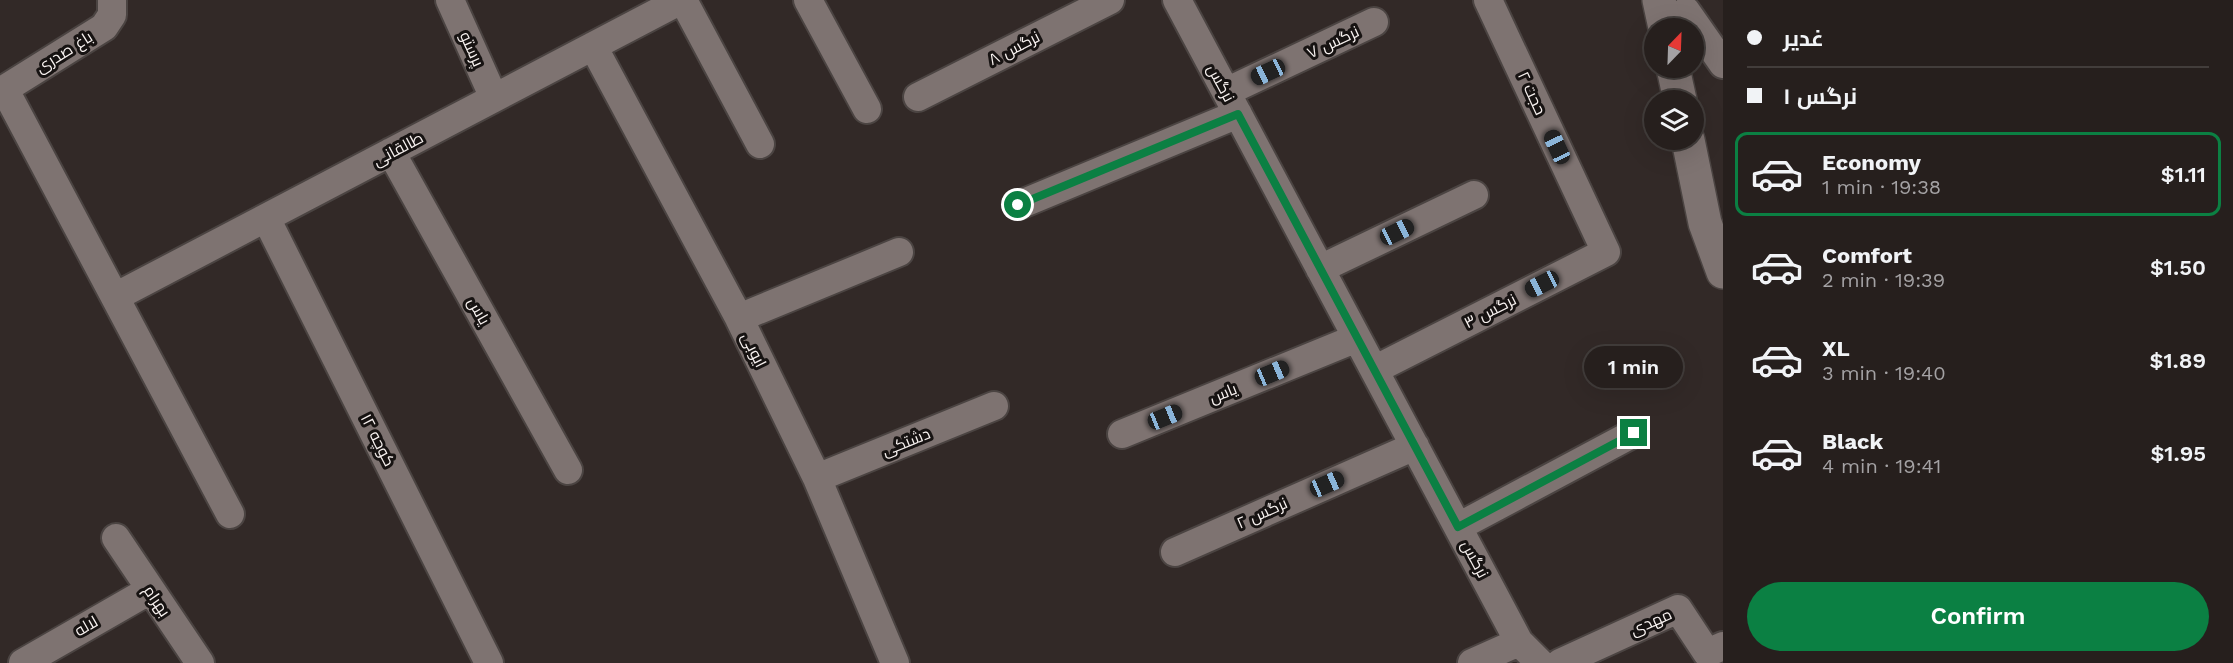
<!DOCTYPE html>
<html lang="en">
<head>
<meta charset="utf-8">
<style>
  :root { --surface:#261f1d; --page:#2e2726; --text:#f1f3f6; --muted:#a4a2a4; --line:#423d3b; --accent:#0b8043 }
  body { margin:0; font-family:"Work Sans",Cairo,sans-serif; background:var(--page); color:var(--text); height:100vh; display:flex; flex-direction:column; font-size:22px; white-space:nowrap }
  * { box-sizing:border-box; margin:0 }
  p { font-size:20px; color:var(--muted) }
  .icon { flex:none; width:33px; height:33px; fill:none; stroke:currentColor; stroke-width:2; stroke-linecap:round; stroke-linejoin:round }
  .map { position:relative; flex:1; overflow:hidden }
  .side { display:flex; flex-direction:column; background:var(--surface); width:510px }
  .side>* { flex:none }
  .top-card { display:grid; align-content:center; height:132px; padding:0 24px; background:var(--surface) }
  .needle { width:39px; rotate:23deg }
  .fabs { position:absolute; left:1644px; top:18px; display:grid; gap:12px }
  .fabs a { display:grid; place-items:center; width:60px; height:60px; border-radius:50%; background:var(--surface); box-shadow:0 6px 24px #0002,0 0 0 2px var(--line); font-size:30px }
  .end { position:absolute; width:27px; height:27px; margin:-14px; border:8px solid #0b8043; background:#fff; box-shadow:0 0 0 3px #fff }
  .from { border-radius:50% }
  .bubble { position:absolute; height:42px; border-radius:21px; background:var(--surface); box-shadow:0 6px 24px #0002,0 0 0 2px var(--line); font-size:20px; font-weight:600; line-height:42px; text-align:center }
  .car { position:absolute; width:18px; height:36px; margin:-18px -9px; border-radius:8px; box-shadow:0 0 4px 2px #0007; background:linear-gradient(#222 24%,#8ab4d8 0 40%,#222 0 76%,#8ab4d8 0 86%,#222 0) }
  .top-card b { display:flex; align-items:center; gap:21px; height:57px; font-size:22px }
  .top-card b+b { border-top:2px solid var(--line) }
  .top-card i { width:15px; height:15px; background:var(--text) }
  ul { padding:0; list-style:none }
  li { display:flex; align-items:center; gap:18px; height:84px; margin:0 12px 9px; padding:0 12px; border:3px solid transparent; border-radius:12px }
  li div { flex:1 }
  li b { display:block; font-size:22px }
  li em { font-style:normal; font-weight:600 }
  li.on { border-color:var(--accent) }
  li>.icon { width:54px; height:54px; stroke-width:1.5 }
  .action { display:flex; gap:12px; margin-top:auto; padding:12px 24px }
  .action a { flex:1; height:69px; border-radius:36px; background:var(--accent); color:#fff; font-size:24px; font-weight:600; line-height:69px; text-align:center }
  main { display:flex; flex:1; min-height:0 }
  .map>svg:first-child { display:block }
</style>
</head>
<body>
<main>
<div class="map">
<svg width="1723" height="663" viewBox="0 0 1723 663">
  <rect width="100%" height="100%" fill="#322927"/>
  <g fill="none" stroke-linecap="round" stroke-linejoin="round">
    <g stroke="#4b4442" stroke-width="32">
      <path id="minor" d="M450,0L494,98
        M683,0L760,144
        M808,0L867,109
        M1177,0L1519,642L1540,663
        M1686,11L1723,64
        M593,46L739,318L817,478L895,663
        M5,90L230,514
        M0,92L104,27L112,15V0
        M1226,92L1374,22
        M918,97L1110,0
        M391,152L568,470
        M1019,205L1238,114
        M266,218L489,663
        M1320,269L1474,195
        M115,297L681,0
        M739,318L899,252
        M1374,370L1606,252L1488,0
        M1122,434L1357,338
        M817,478L994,406
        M1458,527L1634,433
        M116,538L200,663
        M1175,552L1415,446
        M23,663L150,590
        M1472,663L1519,642
        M1560,663L1678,609L1707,653L1723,646"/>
    </g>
    <g stroke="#4b4442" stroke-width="36">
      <path id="secondary" d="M1659,0L1665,28
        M1673,68L1680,100
        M1688,140L1705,223L1723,272"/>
    </g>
    <use href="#minor" stroke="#7e7371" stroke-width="28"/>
    <use href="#secondary" stroke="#7e7371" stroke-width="33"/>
  </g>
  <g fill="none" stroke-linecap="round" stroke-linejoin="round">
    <path stroke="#0b8043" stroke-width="8" d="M1018,205L1238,114L1458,527L1634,433"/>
  </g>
  <g text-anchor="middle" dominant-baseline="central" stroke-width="6" stroke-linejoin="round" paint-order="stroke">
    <g font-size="16" fill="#f9f3f1" stroke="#171312">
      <text transform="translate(1333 42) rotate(-25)">نرگس ۷</text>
      <text transform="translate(1014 48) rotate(-27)">نرگس ۸</text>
      <text transform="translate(472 49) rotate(66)">پرستو</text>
      <text transform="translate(64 52) rotate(-32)">باغ صدری</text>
      <text transform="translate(1221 83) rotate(62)">نرگس</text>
      <text transform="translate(1532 93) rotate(65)">حجت ۲</text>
      <text transform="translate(398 149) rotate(-28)">طالقانی</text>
      <text transform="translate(479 311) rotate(61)">یاس</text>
      <text transform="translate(1490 311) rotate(-27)">نرگس ۳</text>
      <text transform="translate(754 350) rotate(64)">ایوبی</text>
      <text transform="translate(1223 393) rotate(-22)">یاس</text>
      <text transform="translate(378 440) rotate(63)">کوچه ۱۲</text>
      <text transform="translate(906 442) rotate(-22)">دشتکی</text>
      <text transform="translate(1262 513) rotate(-24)">نرگس ۲</text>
      <text transform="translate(1475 559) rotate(62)">نرگس</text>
      <text transform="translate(157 601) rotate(56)">بهرام</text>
      <text transform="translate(1651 622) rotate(-24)">مهدی</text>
      <text transform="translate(86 626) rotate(-30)">لاله</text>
    </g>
  </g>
</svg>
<div class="fabs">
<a><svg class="needle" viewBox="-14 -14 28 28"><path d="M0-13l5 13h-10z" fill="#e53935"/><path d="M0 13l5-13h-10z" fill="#a4a2a4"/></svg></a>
<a><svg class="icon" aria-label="layers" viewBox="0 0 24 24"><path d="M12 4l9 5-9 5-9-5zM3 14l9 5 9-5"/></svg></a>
</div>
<i class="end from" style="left:1018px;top:205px"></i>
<i class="end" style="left:1634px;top:433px"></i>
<div class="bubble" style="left:1584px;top:346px;width:99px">1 min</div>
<i class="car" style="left:1268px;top:72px;rotate:245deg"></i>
<i class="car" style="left:1557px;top:147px;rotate:335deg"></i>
<i class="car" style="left:1397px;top:232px;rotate:64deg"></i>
<i class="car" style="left:1542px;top:284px;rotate:243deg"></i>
<i class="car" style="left:1272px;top:373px;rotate:67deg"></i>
<i class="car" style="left:1165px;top:417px;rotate:68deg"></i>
<i class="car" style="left:1327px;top:484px;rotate:66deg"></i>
</div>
<section class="side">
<div class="top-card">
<b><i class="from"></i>غدیر</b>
<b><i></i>نرگس ۱</b>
</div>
<ul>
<li class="on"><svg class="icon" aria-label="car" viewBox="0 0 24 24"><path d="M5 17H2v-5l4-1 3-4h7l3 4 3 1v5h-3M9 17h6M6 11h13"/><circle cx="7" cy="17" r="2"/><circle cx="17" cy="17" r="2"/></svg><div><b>Economy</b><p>1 min · 19:38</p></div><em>$1.11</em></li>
<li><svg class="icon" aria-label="car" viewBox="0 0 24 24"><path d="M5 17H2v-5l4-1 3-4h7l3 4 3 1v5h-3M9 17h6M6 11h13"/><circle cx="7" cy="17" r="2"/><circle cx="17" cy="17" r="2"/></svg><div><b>Comfort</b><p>2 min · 19:39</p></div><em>$1.50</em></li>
<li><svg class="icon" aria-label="car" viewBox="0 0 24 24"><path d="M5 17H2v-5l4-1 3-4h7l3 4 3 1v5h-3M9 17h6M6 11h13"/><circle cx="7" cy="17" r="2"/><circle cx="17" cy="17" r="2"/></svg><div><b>XL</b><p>3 min · 19:40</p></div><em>$1.89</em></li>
<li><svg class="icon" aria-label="car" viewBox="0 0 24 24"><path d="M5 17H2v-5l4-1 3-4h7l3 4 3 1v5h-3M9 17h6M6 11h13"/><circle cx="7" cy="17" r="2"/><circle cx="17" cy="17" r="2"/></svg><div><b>Black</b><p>4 min · 19:41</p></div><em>$1.95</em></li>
</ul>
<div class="action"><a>Confirm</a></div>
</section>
</main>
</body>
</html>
